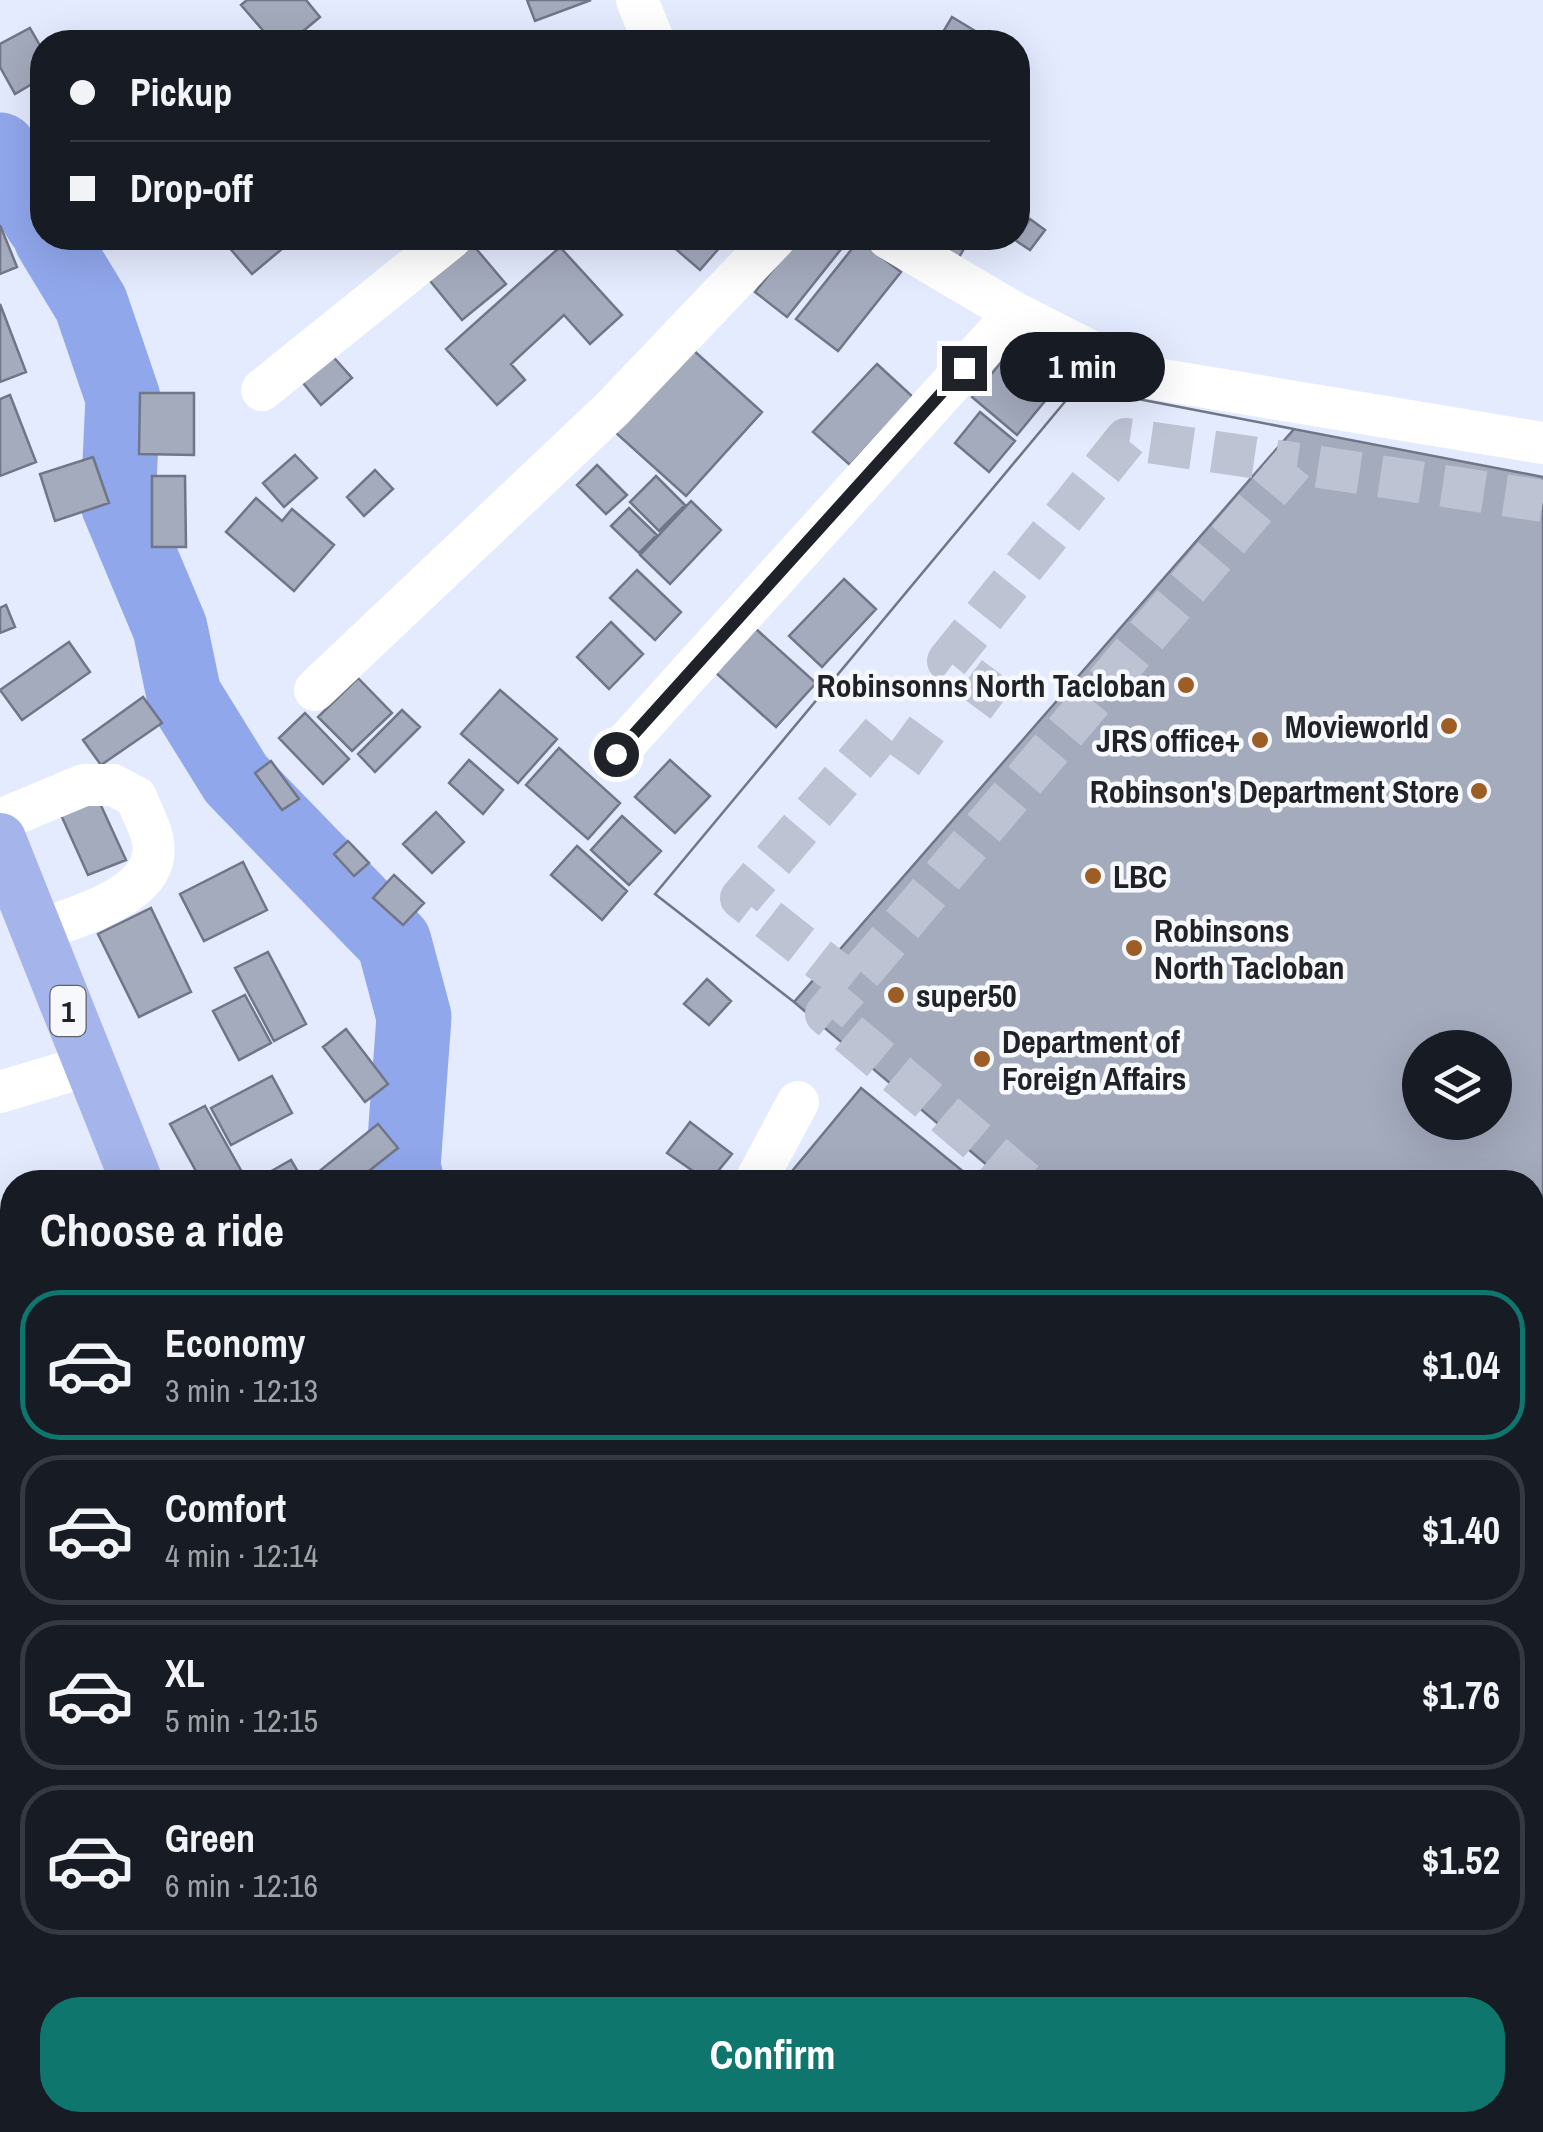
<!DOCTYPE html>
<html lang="en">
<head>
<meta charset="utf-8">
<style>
  :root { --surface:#171b24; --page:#20242c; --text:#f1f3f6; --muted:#9ea1a6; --line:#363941; --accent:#0f766e }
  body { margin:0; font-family:"Archivo Narrow",sans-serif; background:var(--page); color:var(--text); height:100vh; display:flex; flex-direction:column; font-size:38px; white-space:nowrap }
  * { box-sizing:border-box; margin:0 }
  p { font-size:32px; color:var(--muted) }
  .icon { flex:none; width:55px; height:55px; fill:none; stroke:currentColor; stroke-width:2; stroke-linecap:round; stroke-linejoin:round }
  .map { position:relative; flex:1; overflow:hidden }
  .drawer { position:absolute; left:0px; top:1170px; width:1545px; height:962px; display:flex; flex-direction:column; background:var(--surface); border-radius:40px 40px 0 0; box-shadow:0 10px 40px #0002 }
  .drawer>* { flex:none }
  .banner { position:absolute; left:30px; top:30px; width:1000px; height:220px; border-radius:40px; box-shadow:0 10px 40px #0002; display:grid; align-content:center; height:220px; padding:0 40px; background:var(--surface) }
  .buttons { position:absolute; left:1402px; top:1030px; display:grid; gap:20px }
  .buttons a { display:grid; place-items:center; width:110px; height:110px; border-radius:50%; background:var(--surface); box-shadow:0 10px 40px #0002; font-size:50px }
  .end { position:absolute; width:45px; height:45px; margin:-22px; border:12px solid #202229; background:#fff; box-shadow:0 0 0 5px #fff }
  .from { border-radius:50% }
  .bubble { position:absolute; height:70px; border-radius:35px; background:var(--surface); box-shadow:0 10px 40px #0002; font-size:32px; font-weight:700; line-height:70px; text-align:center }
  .banner b { display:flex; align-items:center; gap:35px; height:95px; font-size:38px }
  .banner b+b { border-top:2px solid var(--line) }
  .banner i { width:25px; height:25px; background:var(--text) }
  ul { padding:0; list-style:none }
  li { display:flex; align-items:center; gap:30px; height:150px; margin:0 20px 15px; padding:0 20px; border:5px solid var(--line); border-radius:40px }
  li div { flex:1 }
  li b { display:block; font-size:38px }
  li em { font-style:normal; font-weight:700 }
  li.selected { border-color:var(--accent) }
  li>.icon { width:90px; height:90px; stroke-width:1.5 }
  h2 { padding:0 40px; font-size:45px; line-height:120px }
  .primary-button { display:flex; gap:20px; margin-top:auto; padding:20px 40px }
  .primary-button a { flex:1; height:115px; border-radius:40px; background:var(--accent); color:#fff; font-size:40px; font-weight:700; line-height:115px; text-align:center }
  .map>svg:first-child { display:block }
</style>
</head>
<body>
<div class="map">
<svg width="1543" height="2132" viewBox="0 0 1543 2132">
  <rect width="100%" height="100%" fill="#e4ebfe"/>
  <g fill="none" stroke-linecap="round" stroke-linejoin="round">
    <path stroke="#91a7ec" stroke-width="75" d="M0,150L42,222
      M51,238L91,304L123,398L118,504L170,628L184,695L236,779L394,942L414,1017L403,1167L407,1182
      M1532,2077L1543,2095"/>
  </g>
  <path fill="#a4abbd" stroke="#707687" stroke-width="2.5" fill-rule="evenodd" d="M247,0H306L320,17L290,42H273L241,5Z
    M527,0H591L535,21Z
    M952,17L990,40L989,42H937Z
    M30,28L42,49V78L15,94L0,67V44Z
    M1030,219L1045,230L1030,250L1015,240Z
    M0,225L17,267L0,274Z
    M221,238H295L252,274Z
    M467,238L506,284L462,320L422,271Z
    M663,238H728L700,270Z
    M798,238H840L846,243L787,317L755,292Z
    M921,238H970L957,261Z
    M859,240L901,272L838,351L796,319Z
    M560,247L622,315L590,344L564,315L511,364L525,380L497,405L446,349Z
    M0,304L26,372L0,382Z
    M1024,335L1069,372L1017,435L972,397Z
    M692,349L762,412L686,496L616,433Z
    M329,352L352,378L321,405L299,378Z
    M877,364L913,397L850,465L813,432Z
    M1083,380L1112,394L1543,477V1266L1532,1278V1182H1007L794,1002L655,894ZM1420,1048H1495V1122H1420Z
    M1083,380L1112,394L1294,429L794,1002L655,894Z
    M140,393H194V455L139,454Z
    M10,395L36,462L0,476V399Z
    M980,412L1015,441L989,472L955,443Z
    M295,455L317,478L284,507L263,483Z
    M93,457L109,503L55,521L40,474Z
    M597,465L627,495L606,514L577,485Z
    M375,470L393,489L364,516L347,497Z
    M152,476H185L186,547H152Z
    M656,476L685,505L659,531L630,502Z
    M256,498L282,521L292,509L334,545L294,591L226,532Z
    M691,501L721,530L670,584L640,555Z
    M629,508L657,535L639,553L611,526Z
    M637,570L681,612L655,640L610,598Z
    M844,579L876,609L822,667L789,636Z
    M6,605L15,627L0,633V608Z
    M611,622L643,654L609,689L577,657Z
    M756,629L816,683L776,727L716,673Z
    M69,642L90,672L22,720L0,690Z
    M358,678L392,713L352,751L318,717Z
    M500,690L557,739L518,783L461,734Z
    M143,697L162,723L101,765L83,740Z
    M402,710L420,727L375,772L358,754Z
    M305,713L349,759L323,784L279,738Z
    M559,748L620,803L588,839L526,785Z
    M469,760L503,790L483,814L449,783Z
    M670,760L710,796L675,833L635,797Z
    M271,761L299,799L282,810L255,773Z
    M98,799L126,860L88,875L61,815Z
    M436,812L464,842L432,873L403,844Z
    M622,816L661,851L629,885L591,850Z
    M348,841L369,863L354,876L334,854Z
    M577,846L627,891L602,920L551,875Z
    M243,862L267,910L204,941L180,894Z
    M394,875L424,903L403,925L373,898Z
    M151,908L191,992L139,1017L98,934Z
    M268,952L306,1024L274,1041L235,968Z
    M707,979L731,1001L709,1025L684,1004Z
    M245,995L271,1043L239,1060L213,1011Z
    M346,1029L388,1084L365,1102L323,1047Z
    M272,1076L292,1113L231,1145L211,1108Z
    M861,1088L976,1182H783Z
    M205,1106L243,1174L228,1182H202L170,1124Z
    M690,1122L732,1154L709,1182L667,1153Z
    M378,1124L398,1148L355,1182H317L312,1177Z
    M291,1160L304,1182H252Z
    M1543,1266V1302L1532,1314V1278Z
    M1532,1614L1543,1630V1649L1532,1656Z
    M12,1624V1663L0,1665V1626Z
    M1543,1655V1752L1532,1737V1662Z"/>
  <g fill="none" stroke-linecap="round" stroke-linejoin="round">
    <path stroke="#bdc3d3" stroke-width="42" stroke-dasharray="42 21" stroke-linecap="butt" d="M1003,702L948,661L1126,439L1293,463
      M851,984L741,898L887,726L946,769
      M1025,1182L826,1014L1293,463L1543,501"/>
    <path stroke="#fff" stroke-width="42" d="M637,0L654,42
      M888,238L1015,313L1139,376L1543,443
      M262,390L451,238
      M315,690L612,409L775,238
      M616,754L1015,313
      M0,820L84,785H113L136,797C141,811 151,827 153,842C162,896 74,916 37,932
      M0,1092L90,1065
      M755,1182L798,1102
      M1532,1414L1543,1402
      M0,1741L12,1738
      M1449,2120L1459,2132"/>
    <path stroke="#a5b5ec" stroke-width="52" d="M0,839L137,1182
      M1532,1544L1543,1537
      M508,2120L513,2132
      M969,2132L977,2120"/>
  </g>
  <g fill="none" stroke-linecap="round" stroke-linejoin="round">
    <path stroke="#202229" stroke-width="12" d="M616,754L964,368"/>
  </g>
  <g fill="#9c5e24" stroke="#f7f8fc" stroke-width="4">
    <circle cx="1186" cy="685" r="10"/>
    <circle cx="1449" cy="726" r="10"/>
    <circle cx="1260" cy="740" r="10"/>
    <circle cx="1479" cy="791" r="10"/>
    <circle cx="1093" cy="876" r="10"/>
    <circle cx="1134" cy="948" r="10"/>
    <circle cx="896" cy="995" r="10"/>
    <circle cx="982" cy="1059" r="10"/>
  </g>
  <g text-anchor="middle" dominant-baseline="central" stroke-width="9" stroke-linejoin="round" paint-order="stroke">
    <rect fill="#f7f8fc" stroke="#606268" stroke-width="2.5" x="50.5" y="986" width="35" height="50" rx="8"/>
    <g font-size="30" font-weight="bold" fill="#202229">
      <text x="68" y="1011">1</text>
    </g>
    <g font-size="32" font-weight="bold" fill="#202229" stroke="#f7f8fc" text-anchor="end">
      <text x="1166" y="685">Robinsonns North Tacloban</text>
      <text x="1429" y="726">Movieworld</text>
      <text x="1240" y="740">JRS office+</text>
      <text x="1459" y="791">Robinson's Department Store</text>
      <text x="1113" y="876" text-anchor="start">LBC</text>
      <text x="1154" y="930" text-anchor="start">Robinsons<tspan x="1154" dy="37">North Tacloban</tspan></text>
      <text x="916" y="995" text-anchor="start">super50</text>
      <text x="1002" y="1041" text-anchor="start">Department of<tspan x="1002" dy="37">Foreign Affairs</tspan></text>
    </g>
  </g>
</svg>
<div class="buttons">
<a><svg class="icon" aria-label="layers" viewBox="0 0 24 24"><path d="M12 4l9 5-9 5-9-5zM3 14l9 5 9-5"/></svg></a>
</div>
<i class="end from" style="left:616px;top:754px"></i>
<i class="end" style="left:964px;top:368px"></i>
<div class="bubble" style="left:1000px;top:332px;width:165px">1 min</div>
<div class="banner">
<b><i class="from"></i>Pickup</b>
<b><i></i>Drop-off</b>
</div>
<section class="drawer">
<h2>Choose a ride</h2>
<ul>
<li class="selected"><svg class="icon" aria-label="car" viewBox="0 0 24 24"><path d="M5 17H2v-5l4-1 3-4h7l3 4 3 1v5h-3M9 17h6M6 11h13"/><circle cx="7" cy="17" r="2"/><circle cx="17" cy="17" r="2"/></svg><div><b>Economy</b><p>3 min · 12:13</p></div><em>$1.04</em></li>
<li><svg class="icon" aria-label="car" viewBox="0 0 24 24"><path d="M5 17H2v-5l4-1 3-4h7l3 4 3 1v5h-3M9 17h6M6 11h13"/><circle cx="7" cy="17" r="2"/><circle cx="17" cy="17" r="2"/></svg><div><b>Comfort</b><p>4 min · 12:14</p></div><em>$1.40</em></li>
<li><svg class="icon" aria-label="car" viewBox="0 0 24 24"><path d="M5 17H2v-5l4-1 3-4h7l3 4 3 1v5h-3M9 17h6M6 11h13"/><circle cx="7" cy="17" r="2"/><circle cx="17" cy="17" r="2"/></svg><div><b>XL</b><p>5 min · 12:15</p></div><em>$1.76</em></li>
<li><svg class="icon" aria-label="car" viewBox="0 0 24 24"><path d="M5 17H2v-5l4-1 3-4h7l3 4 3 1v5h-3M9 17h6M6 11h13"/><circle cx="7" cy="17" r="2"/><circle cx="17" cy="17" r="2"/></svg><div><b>Green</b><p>6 min · 12:16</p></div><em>$1.52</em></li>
</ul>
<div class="primary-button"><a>Confirm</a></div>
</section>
</div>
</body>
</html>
